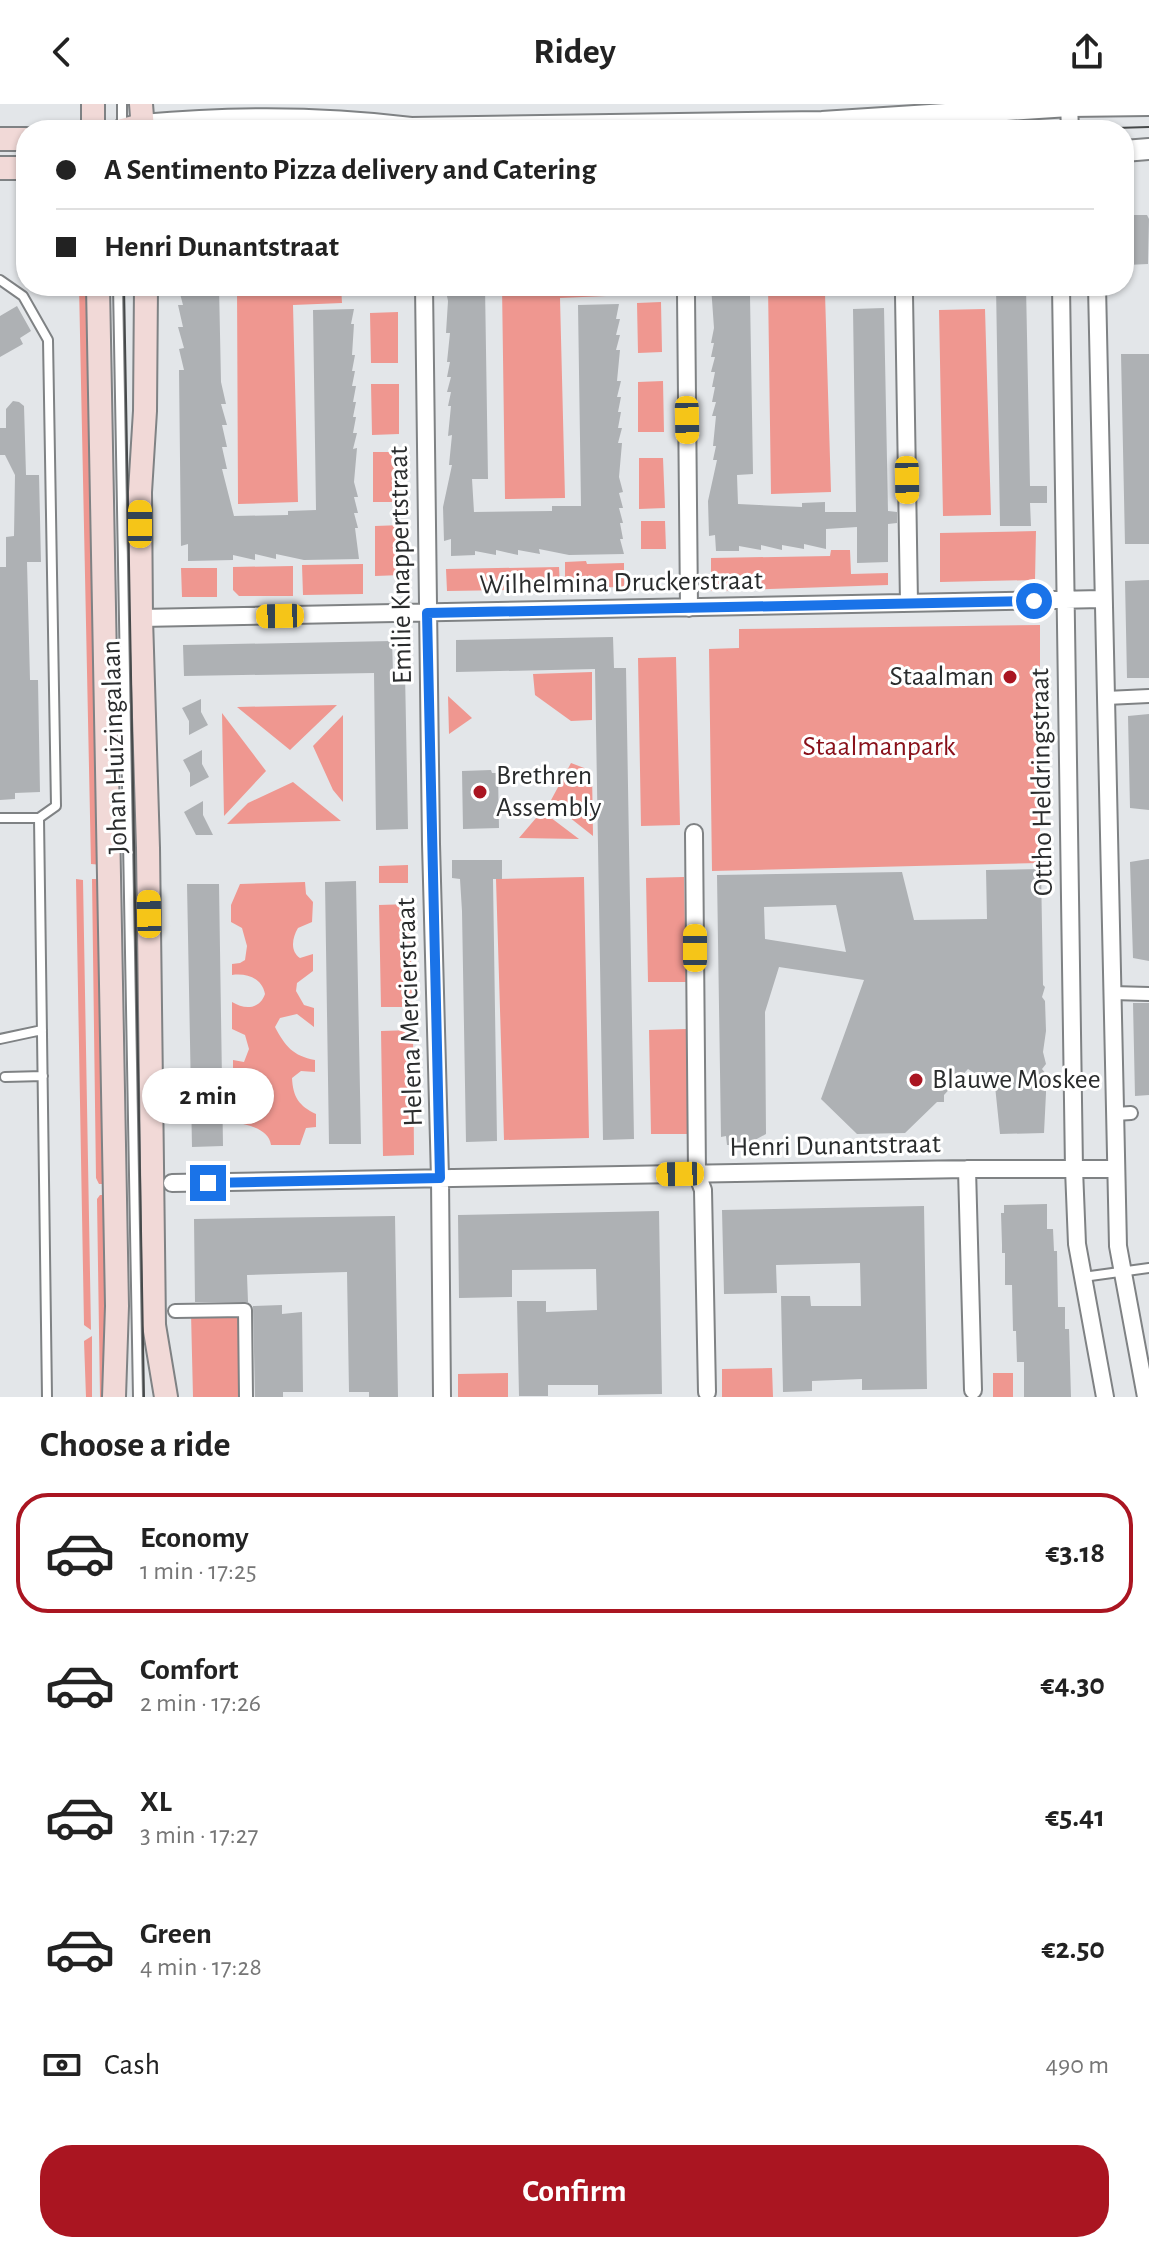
<!DOCTYPE html>
<html lang="en">
<head>
<meta charset="utf-8">
<style>
  :root { --surface:#fff; --page:#f2f2f2; --text:#222; --muted:#767676; --line:#e0e0e0; --accent:#aa1521 }
  body { margin:0; font-family:"Alegreya Sans",sans-serif; background:var(--page); color:var(--text); height:100vh; display:flex; flex-direction:column; font-size:30px; white-space:nowrap }
  * { box-sizing:border-box; margin:0 }
  p { font-size:26px; color:var(--muted) }
  .icon { flex:none; width:44px; height:44px; fill:none; stroke:currentColor; stroke-width:2; stroke-linecap:round; stroke-linejoin:round }
  .map { position:relative; height:1293px; overflow:hidden }
  .sheet { display:flex; flex-direction:column; background:var(--surface); flex:1 }
  .sheet>* { flex:none }
  .guide { position:absolute; left:16px; top:16px; width:1118px; height:176px; border-radius:32px; box-shadow:0 2px 6px #0004; display:grid; align-content:center; height:176px; padding:0 40px; background:var(--surface) }
  .end { position:absolute; width:36px; height:36px; margin:-18px; border:10px solid #1a73e8; background:#fff; box-shadow:0 0 0 4px #fff }
  .from { border-radius:50% }
  .bubble { position:absolute; height:56px; border-radius:28px; background:var(--surface); box-shadow:0 2px 6px #0004; font-size:26px; font-weight:700; line-height:56px; text-align:center }
  .car { position:absolute; width:24px; height:48px; margin:-24px -12px; border-radius:10px; box-shadow:0 0 6px 2px #0007; background:linear-gradient(#f5c518 24%,#345 0 40%,#f5c518 0 76%,#345 0 86%,#f5c518 0) }
  .guide b { display:flex; align-items:center; gap:28px; height:76px; font-size:30px }
  .guide b+b { border-top:2px solid var(--line) }
  .guide i { width:20px; height:20px; background:var(--text) }
  ul { padding:0; list-style:none }
  li { display:flex; align-items:center; gap:24px; height:120px; margin:0 16px 12px; padding:0 24px; border:4px solid transparent; border-radius:32px }
  li div { flex:1 }
  li b { display:block; font-size:30px }
  li em { font-style:normal; font-weight:700 }
  li.current { border-color:var(--accent) }
  li>.icon { width:72px; height:72px; stroke-width:1.5 }
  h2 { padding:0 40px; font-size:36px; line-height:96px }
  .pay { display:flex; align-items:center; gap:20px; height:88px; padding:0 40px; font-size:30px }
  .pay p { margin-inline-start:auto }
  .cta { display:flex; gap:16px; margin-top:auto; padding:16px 40px }
  .cta a { flex:1; height:92px; border-radius:32px; background:var(--accent); color:#fff; font-size:32px; font-weight:700; line-height:92px; text-align:center }
  header { display:flex; justify-content:space-between; align-items:center; height:104px; padding:0 40px; background:var(--surface); font-size:36px; font-weight:700 }
  .map>svg:first-child { display:block }
</style>
</head>
<body>
<header><svg class="icon" aria-label="back" viewBox="0 0 24 24"><path d="M15 5l-7 7 7 7"/></svg>Ridey<svg class="icon" aria-label="share" viewBox="0 0 24 24"><path d="M12 15V3M7 8l5-5 5 5M5 13v7h14v-7"/></svg></header>
<div class="map">
<svg width="1149" height="1293" viewBox="0 0 1149 1293">
  <rect width="100%" height="100%" fill="#e3e6e9"/>
  <path fill="#ef9790" d="M79,182H91L103,761L91,760Z
    M237,182H341L342,199L293,201L298,398L238,400Z
    M502,182H606V192L560,194L565,394L505,395Z
    M768,182H872V187L825,189L831,388L771,390Z
    M661,198L662,248L638,249L637,199Z
    M985,205L991,411L943,412L939,206Z
    M398,208V259H371L370,209Z
    M663,277L664,328H638V278Z
    M371,280H399V330L372,331Z
    M373,348H400V398H373Z
    M639,354H663L665,404L639,405Z
    M641,417H665L666,445H641Z
    M402,421V471L375,472V422Z
    M1036,427L1035,476L940,478V429Z
    M831,446H850L851,470L888,469V481L711,487V454L830,452Z
    M586,457L587,460L624,459V483L565,484V458Z
    M363,460V490L303,491L302,461Z
    M293,462V492H239L233,486V463Z
    M559,463L560,485L447,487L446,465Z
    M181,464H217V493H182Z
    M1040,521V759L712,767L709,545L739,544V525Z
    M676,553L680,721L641,722L638,554Z
    M592,568V616L571,617L535,591L533,570Z
    M448,592L472,614L449,630Z
    M337,601L290,646L237,603Z
    M222,609L266,667L224,712Z
    M343,611V698L333,686L313,642Z
    M571,659L592,667L593,732L550,698Z
    M293,678L341,717L227,720L248,699Z
    M542,707L579,735L519,734Z
    M408,761V779H379V762Z
    M584,773L589,1034L504,1036L496,775Z
    M684,773L686,878H648L646,774Z
    M76,775L83,776L91,1226L84,1221Z
    M92,775H104L108,1080H99L96,1074Z
    M305,778L306,790L313,798L312,818L298,824C292,834 290,847 300,854L313,850V867L297,879L296,887L304,901L314,904V923L297,910L280,914L275,923C285,942 293,952 315,956V968L301,967L292,974C293,993 299,1002 316,1010V1023L306,1024L300,1041H271C269,1025 249,1021 234,1018L235,1006L245,1001L254,984L250,971L244,968L233,967V956L244,958L249,945L245,931L232,925V898C245,906 260,905 265,890C262,874 247,869 232,871V860L240,859L245,856L247,842L242,824L231,818V801L240,780Z
    M410,800L412,903H381L379,801Z
    M687,925L689,1030H651L649,926Z
    M413,926L414,1051L383,1052L381,927Z
    M100,1091H108L106,1293H100L97,1095Z
    M191,1209H241L242,1293H193Z
    M92,1232V1293H86L84,1237Z
    M772,1264L773,1293H722V1265Z
    M508,1269V1293H458V1270Z
    M993,1269H1013V1293H993Z"/>
  <path fill="#aeb1b4" fill-rule="evenodd" d="M1126,111H1147L1149,115L1148,160L1127,161Z
    M178,182H219L221,278L226,300H221L227,321H222L227,343H222L227,365H222L234,412L288,411V407L316,406L313,206L354,205L351,220H354L352,251H355L352,267H355L352,282H356L353,298H356L353,313H356L353,329H357L353,345L357,344L354,378L358,393H354L358,409H354L358,424H355L359,455L304,456L276,450V455L255,450V456L233,451V456L188,457V440L181,442L179,266H184L179,245L184,244L178,223H183L178,201H183Z
    M445,182H485L488,375H472L474,408L552,407V402H581L578,201L619,200L616,215H620L616,231H620L616,246H620L617,277H621L617,293H621L618,308H621L618,324H622L618,339H622L619,373L623,388L619,389L623,404H619L623,419H620L623,435H620L624,450L569,451L539,445L540,450L518,446V451L496,446V451L475,447V451L451,452V435L444,437L443,403L452,361H449L452,331L448,332L451,302H448L451,288H447L451,273H447L450,258H447L450,229H446L448,197Z
    M711,182H744V192H750L753,370L737,371L738,400L802,403V399L825,398V408H856L853,205L884,204L888,407L897,408V419L888,420V458L857,459V423L826,425V445L804,440V445L782,441V446L761,441V446L739,442V447H716L715,431L709,432L708,397L717,356H713L716,342H713L716,312H712L716,298H712L715,283H712L715,268H711L715,253H711L714,239H711L714,224Z
    M996,182H1026L1030,382H1047V399H1030L1031,422H1000Z
    M17,202L31,227L20,234L23,240L0,253V212Z
    M1121,250H1149V440H1125Z
    M13,297L19,298L24,302L26,371H39L41,458H27L30,576H38L40,688L15,689V695L0,696V463H6V433L14,432L15,371L5,351H0V324H6V305Z
    M1149,476V574H1127L1125,477Z
    M613,533L614,564H626L634,1035L603,1036L595,565L456,568V536Z
    M392,537L393,568H405L408,725L376,726L374,569L184,572L183,541Z
    M201,595V608L208,621L189,631V617L182,604Z
    M1149,610V706L1130,704L1128,612Z
    M202,646V660L209,673L190,683V669L183,656Z
    M491,666L492,669H498L499,724L463,725L462,667Z
    M203,697V711L213,731H196L184,708Z
    M1148,755H1149V857L1133,854L1130,758Z
    M452,756H502V775H493L497,1037L466,1038L462,807L460,775L452,774Z
    M1041,765L1043,881L1045,883L1042,893L1045,897L1046,927L1043,948L1046,960L1042,965L1046,970V989L1044,1029L1000,1030L995,982L968,965L944,991V998H937L905,1029L857,1030L821,995L864,876L779,863L765,908L766,1030L746,1041H727L726,1032L721,1033L717,771L902,768L914,816L987,815L986,766ZM836,801L846,848L765,835L764,803Z
    M356,777L361,1040H329L325,778Z
    M187,780H219L223,1042L192,1043Z
    M1133,899H1149V991L1135,992Z
    M1047,1100V1125H1053L1054,1147H1057L1058,1203H1065V1225H1069L1071,1293H1024V1258H1017L1016,1227H1013L1012,1181H1005V1149H1002V1141L1001,1109H1004V1101Z
    M924,1102L927,1285L862,1286V1275L812,1277V1287L783,1288L781,1192H810L811,1202H861L860,1159L776,1161L777,1189L724,1190L722,1106Z
    M659,1107L662,1290L598,1291V1281H548V1292H519L517,1197H546V1208L597,1206L596,1165L512,1166V1193L459,1194L458,1111Z
    M395,1112L398,1293H369V1288H349L347,1168L247,1171L248,1198H195L194,1115Z
    M282,1201V1210L302,1208L303,1288H283V1293H255L253,1202Z"/>
  <g fill="none" stroke-linecap="round" stroke-linejoin="round">
    <g stroke="#7f8284" stroke-width="12">
      <path id="service" d="M122,25V0
        M0,176L23,192L48,236L56,702L39,714H0
        M118,182L138,1293
        M39,714L47,1293
        M0,935L42,926
        M5,973L43,972
        M1083,1173L1149,1164"/>
    </g>
    <g stroke="#7f8284" stroke-width="16">
      <path id="pedestrian" d="M1106,594L1149,592
        M1112,889L1149,890
        M1115,1010L1131,1009
        M175,1207L245,1206L246,1293"/>
    </g>
    <g stroke="#7f8284" stroke-width="20">
      <path id="minor" d="M1069,0L1070,26
        M424,182L431,740L440,1074L442,1293
        M1061,182L1074,1065L1077,1140L1105,1293
        M1097,182L1118,1142L1146,1293
        M686,190L689,504
        M904,191L909,499
        M141,514L1102,495
        M694,729L697,1070L703,1086L707,1288
        M967,1065L973,1286
        M172,1079L967,1065H1116"/>
    </g>
    <g stroke="#7f8284" stroke-width="24">
      <path id="tertiary" d="M142,21C231,13 323,13 411,24L822,18L1069,2L1149,1
        M1124,47L1149,45"/>
    </g>
    <g stroke="#7f8284" stroke-width="26">
      <path id="secondary" d="M93,0V26
        M141,0L143,26
        M123,26L142,21
        M0,35H26
        M0,64H26
        M98,182L117,1202L114,1293
        M146,182L145,307L140,388L141,514L148,744L154,1221L166,1293"/>
    </g>
    <use href="#service" stroke="#fff" stroke-width="8"/>
    <use href="#pedestrian" stroke="#fff" stroke-width="12"/>
    <use href="#minor" stroke="#fff" stroke-width="16"/>
    <use href="#tertiary" stroke="#fff" stroke-width="20"/>
    <use href="#secondary" stroke="#f1d9d7" stroke-width="22"/>
    <path stroke="#46494a" stroke-width="2" d="M1047,26L1149,23
      M124,182L144,1293"/>
  </g>
  <g fill="none" stroke-linecap="round" stroke-linejoin="round">
    <path stroke="#1a73e8" stroke-width="10" d="M208,1079L440,1074L427,509L1034,497"/>
  </g>
  <g fill="#aa1521" stroke="#fff" stroke-width="3">
    <circle cx="1010" cy="573" r="8"/>
    <circle cx="480" cy="688" r="8"/>
    <circle cx="916" cy="976" r="8"/>
  </g>
  <g text-anchor="middle" dominant-baseline="central" stroke-width="6" stroke-linejoin="round" paint-order="stroke">
    <g font-size="28" fill="#2a2c2d" stroke="#fff">
      <text transform="translate(401 461) rotate(-91)">Emilie Knappertstraat</text>
      <text transform="translate(621 479) rotate(-1)">Wilhelmina Druckerstraat</text>
      <text transform="translate(115 643) rotate(-92)">Johan Huizingalaan</text>
      <text transform="translate(1042 678) rotate(-91)">Ottho Heldringstraat</text>
      <text transform="translate(410 908) rotate(-92)">Helena Mercierstraat</text>
      <text transform="translate(835 1042) rotate(-1)">Henri Dunantstraat</text>
    </g>
    <g font-size="28" fill="#2a2c2d" stroke="#fff" text-anchor="start">
      <text x="994" y="573" text-anchor="end">Staalman</text>
      <text x="496" y="672">Brethren<tspan x="496" dy="32">Assembly</tspan></text>
      <text x="932" y="976">Blauwe Moskee</text>
    </g>
    <g font-size="28" fill="#881019" stroke="#fff">
      <text x="879" y="643">Staalmanpark</text>
    </g>
  </g>
</svg>
<i class="end from" style="left:1034px;top:497px"></i>
<i class="end" style="left:208px;top:1079px"></i>
<div class="bubble" style="left:142px;top:964px;width:132px">2 min</div>
<i class="car" style="left:687px;top:316px;rotate:179deg"></i>
<i class="car" style="left:907px;top:376px;rotate:179deg"></i>
<i class="car" style="left:140px;top:420px;rotate:0deg"></i>
<i class="car" style="left:280px;top:512px;rotate:269deg"></i>
<i class="car" style="left:149px;top:810px;rotate:359deg"></i>
<i class="car" style="left:695px;top:844px;rotate:0deg"></i>
<i class="car" style="left:680px;top:1070px;rotate:269deg"></i>
<div class="guide">
<b><i class="from"></i>A Sentimento Pizza delivery and Catering</b>
<b><i></i>Henri Dunantstraat</b>
</div>
</div>
<section class="sheet">
<h2>Choose a ride</h2>
<ul>
<li class="current"><svg class="icon" aria-label="car" viewBox="0 0 24 24"><path d="M5 17H2v-5l4-1 3-4h7l3 4 3 1v5h-3M9 17h6M6 11h13"/><circle cx="7" cy="17" r="2"/><circle cx="17" cy="17" r="2"/></svg><div><b>Economy</b><p>1 min · 17:25</p></div><em>€3.18</em></li>
<li><svg class="icon" aria-label="car" viewBox="0 0 24 24"><path d="M5 17H2v-5l4-1 3-4h7l3 4 3 1v5h-3M9 17h6M6 11h13"/><circle cx="7" cy="17" r="2"/><circle cx="17" cy="17" r="2"/></svg><div><b>Comfort</b><p>2 min · 17:26</p></div><em>€4.30</em></li>
<li><svg class="icon" aria-label="car" viewBox="0 0 24 24"><path d="M5 17H2v-5l4-1 3-4h7l3 4 3 1v5h-3M9 17h6M6 11h13"/><circle cx="7" cy="17" r="2"/><circle cx="17" cy="17" r="2"/></svg><div><b>XL</b><p>3 min · 17:27</p></div><em>€5.41</em></li>
<li><svg class="icon" aria-label="car" viewBox="0 0 24 24"><path d="M5 17H2v-5l4-1 3-4h7l3 4 3 1v5h-3M9 17h6M6 11h13"/><circle cx="7" cy="17" r="2"/><circle cx="17" cy="17" r="2"/></svg><div><b>Green</b><p>4 min · 17:28</p></div><em>€2.50</em></li>
</ul>
<div class="pay"><svg class="icon" aria-label="cash" viewBox="0 0 24 24"><path d="M3 7h18v10H3z"/><circle cx="12" cy="12" r="2"/></svg>Cash<p>490 m</p></div>
<div class="cta"><a>Confirm</a></div>
</section>
</body>
</html>
